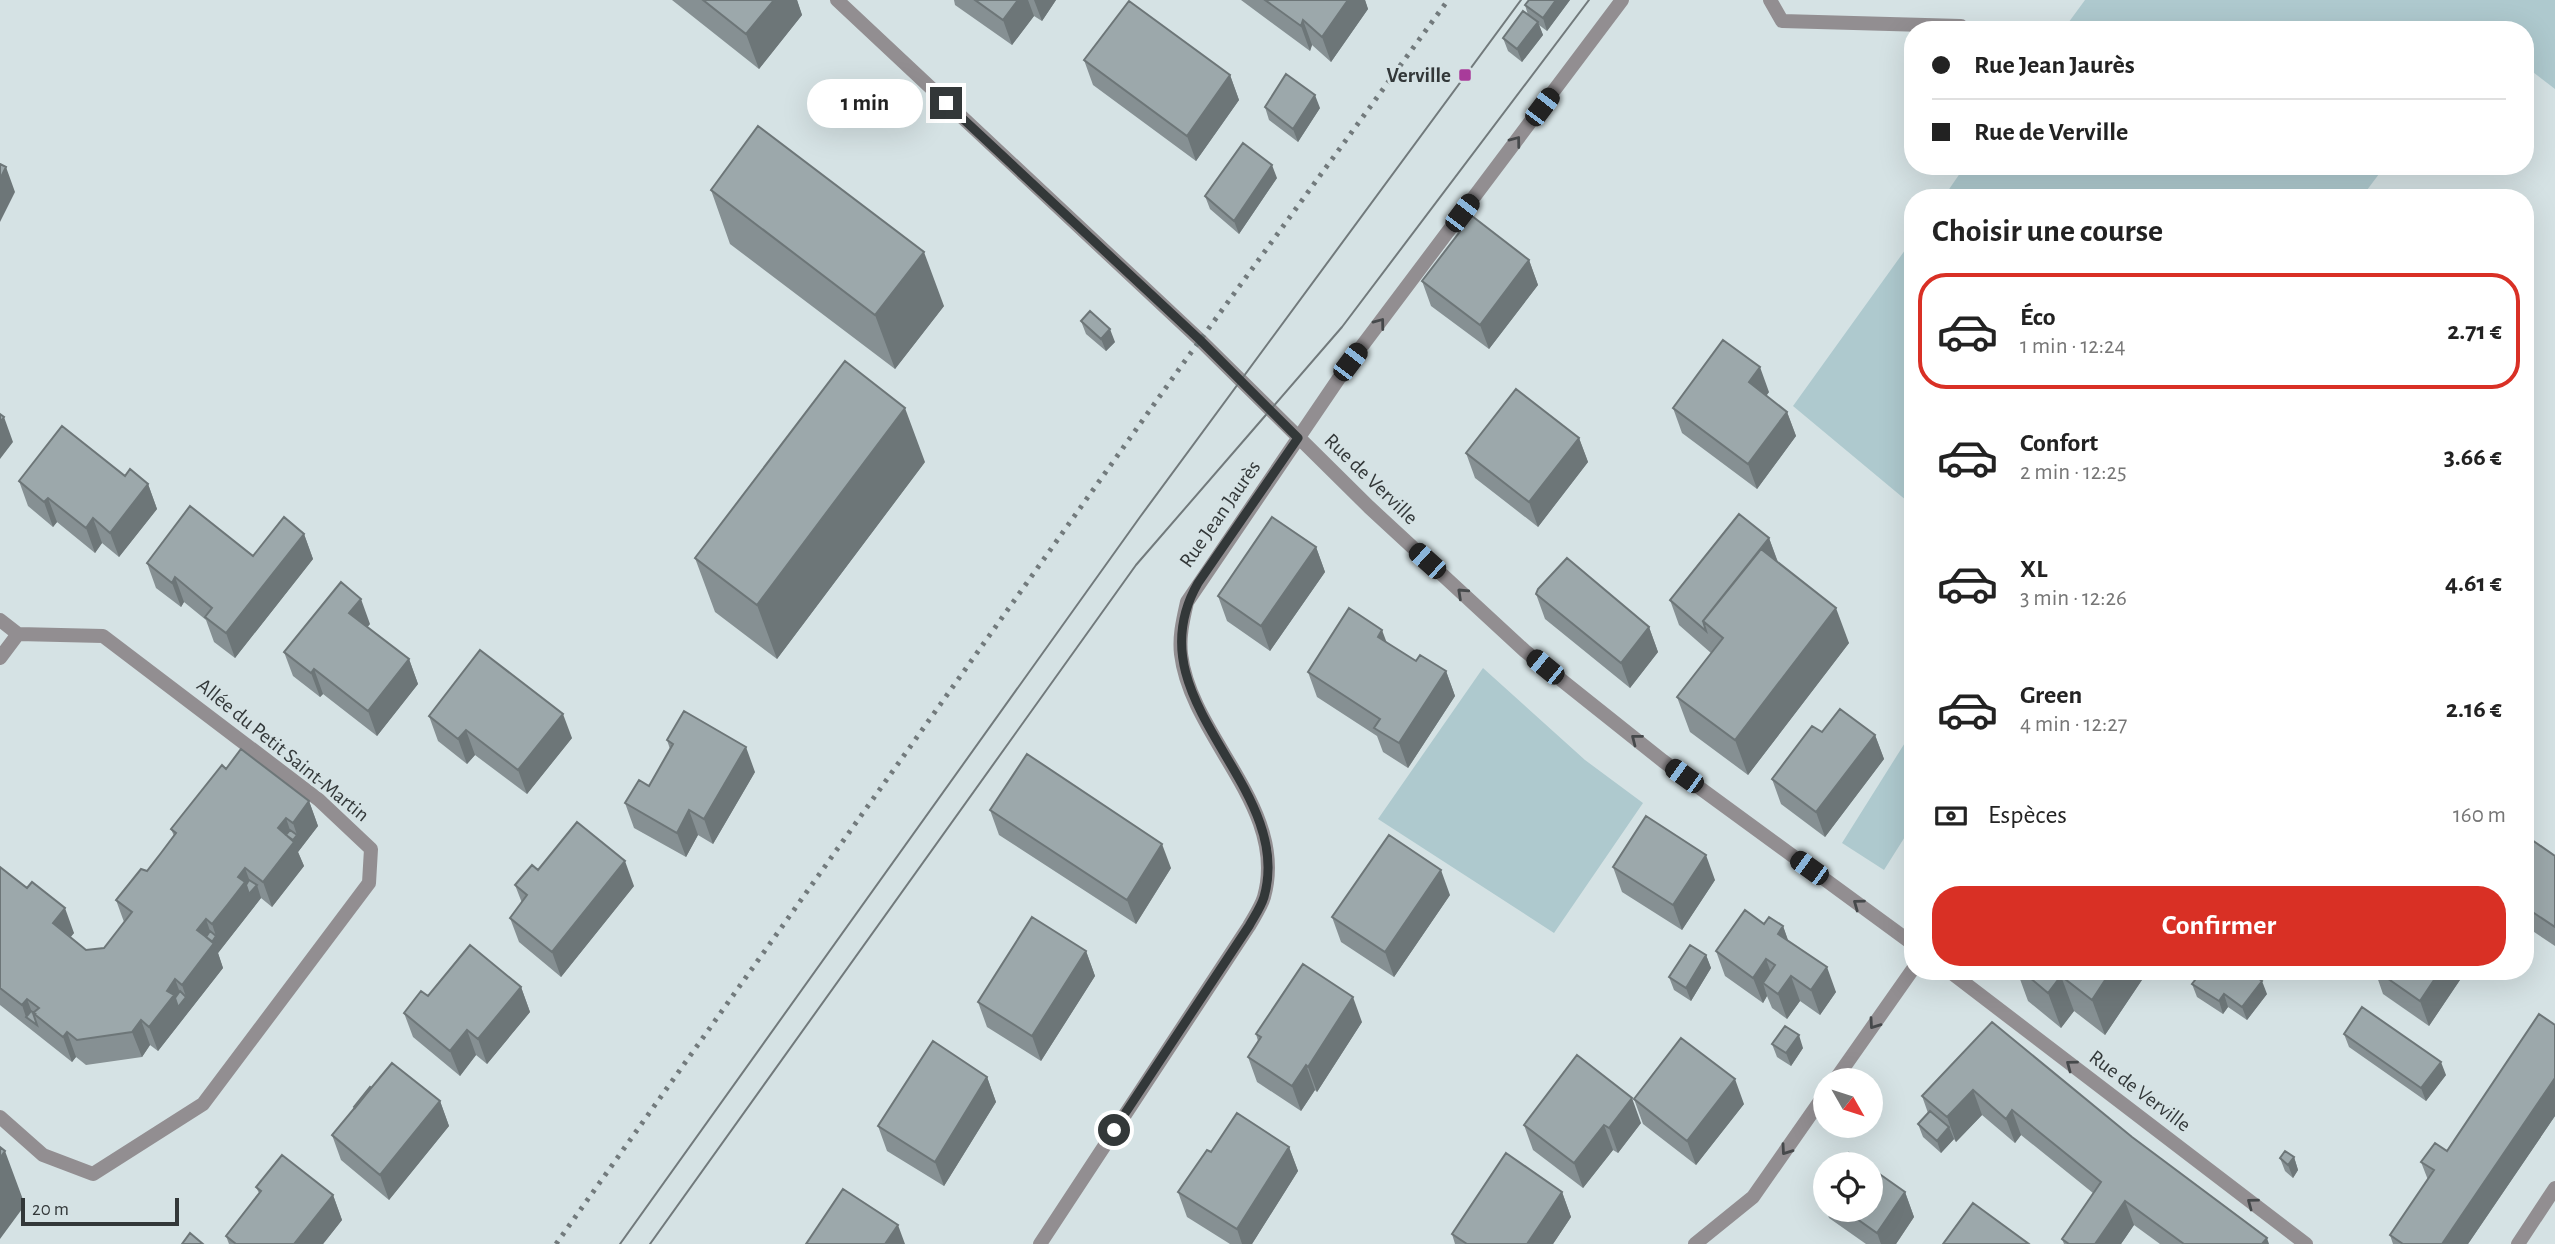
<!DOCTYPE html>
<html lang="fr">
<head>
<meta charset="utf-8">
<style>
  :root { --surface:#fff; --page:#f2f2f2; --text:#222; --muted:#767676; --line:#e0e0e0; --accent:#d93025 }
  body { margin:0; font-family:"Alegreya Sans",sans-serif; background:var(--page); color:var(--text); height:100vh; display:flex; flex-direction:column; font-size:26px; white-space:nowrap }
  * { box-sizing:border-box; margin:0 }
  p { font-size:23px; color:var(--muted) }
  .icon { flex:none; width:38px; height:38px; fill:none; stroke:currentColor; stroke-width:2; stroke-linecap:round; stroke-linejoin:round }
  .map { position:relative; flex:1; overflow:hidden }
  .panel { position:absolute; left:1904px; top:189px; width:630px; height:791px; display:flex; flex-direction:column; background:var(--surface); border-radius:28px; box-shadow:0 7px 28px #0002 }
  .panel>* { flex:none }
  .hud { position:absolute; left:1904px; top:21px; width:630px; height:154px; border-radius:28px; box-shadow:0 7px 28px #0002; display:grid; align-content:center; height:154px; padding:0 28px; background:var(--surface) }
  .needle { width:46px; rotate:129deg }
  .controls { position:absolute; left:1813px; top:1068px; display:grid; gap:14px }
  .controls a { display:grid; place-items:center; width:70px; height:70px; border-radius:50%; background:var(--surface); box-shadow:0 7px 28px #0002; font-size:35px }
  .scale { position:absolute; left:21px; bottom:18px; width:158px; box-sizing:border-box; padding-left:7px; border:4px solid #333839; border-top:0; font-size:19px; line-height:24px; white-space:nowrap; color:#333839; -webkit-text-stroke:5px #d5e2e4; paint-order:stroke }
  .end { position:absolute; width:32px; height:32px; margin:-16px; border:9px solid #333839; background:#fff; box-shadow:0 0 0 4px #fff }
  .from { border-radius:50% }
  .bubble { position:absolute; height:49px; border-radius:24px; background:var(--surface); box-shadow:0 7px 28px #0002; font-size:23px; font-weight:600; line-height:49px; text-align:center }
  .car { position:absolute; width:21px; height:42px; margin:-21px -10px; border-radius:9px; box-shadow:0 0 5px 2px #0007; background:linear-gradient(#222 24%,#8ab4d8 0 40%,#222 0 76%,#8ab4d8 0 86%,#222 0) }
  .hud b { display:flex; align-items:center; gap:24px; height:66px; font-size:26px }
  .hud b+b { border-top:2px solid var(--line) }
  .hud i { width:18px; height:18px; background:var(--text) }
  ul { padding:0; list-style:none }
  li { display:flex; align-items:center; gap:21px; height:116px; margin:0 14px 10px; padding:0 14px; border:4px solid transparent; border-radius:28px }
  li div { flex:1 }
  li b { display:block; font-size:26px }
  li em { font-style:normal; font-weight:600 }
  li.on { border-color:var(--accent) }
  li>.icon { width:63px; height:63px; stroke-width:1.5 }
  h2 { padding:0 28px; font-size:32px; line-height:84px }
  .pay { display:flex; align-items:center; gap:18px; height:77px; padding:0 28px; font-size:26px }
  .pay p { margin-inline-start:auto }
  .action { display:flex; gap:14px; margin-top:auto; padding:14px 28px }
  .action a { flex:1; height:80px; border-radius:28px; background:var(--accent); color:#fff; font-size:28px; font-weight:600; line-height:80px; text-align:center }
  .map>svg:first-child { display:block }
</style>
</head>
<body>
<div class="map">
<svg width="2555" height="1244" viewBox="0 0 2555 1244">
  <rect width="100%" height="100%" fill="#d5e2e4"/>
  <path fill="#aec9ce" d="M2085,0H2555V89L2525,66V30H2063Z
    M1965,166H2385L2361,198H1943Z
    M1913,239V506L1793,406Z
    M1483,668L1585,760L1643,803L1554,933L1378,819Z
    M1913,730V824L1884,870L1842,843Z"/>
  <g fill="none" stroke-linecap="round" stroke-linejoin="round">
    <path stroke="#928e91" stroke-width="14" d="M1770,0L1782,21L1961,26"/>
    <path stroke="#928e91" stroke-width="14" d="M837,0L1200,340L1369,507L1525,651L1663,761L1913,944
      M0,620L18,634L103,636L319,800L371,849L369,883L203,1104L93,1174L43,1155L0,1117
      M0,658L18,634
      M1949,971L2306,1244
      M1835,1080L1913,969
      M1040,1244L1249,926C1254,917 1261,907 1264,897C1289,808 1191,738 1181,654C1179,636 1183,620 1187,602L1350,362L1622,0
      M1695,1244L1753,1197L1825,1094
      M2518,1244L2555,1188"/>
    <path stroke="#727a7c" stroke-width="2" d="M620,1244L1140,517L1521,0
      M650,1244L1136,565L1342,327L1589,0"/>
    <path stroke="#727a7c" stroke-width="5" stroke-dasharray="3.5 7" stroke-linecap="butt" d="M556,1244L1182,365L1448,0"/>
  </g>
  <path fill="#869093" d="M672,0H797L802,15L759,69Z
    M954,0H1056L1042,21L1034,16L1012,45L955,5Z
    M1241,0H1365L1368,9L1331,62L1312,45L1310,51Z
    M1570,0L1547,31L1539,25L1543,35L1522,62L1508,51L1503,38L1528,15L1525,5Z
    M1084,60L1230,75L1239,100L1196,161L1093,85Z
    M1265,107L1320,108L1298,142L1269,120Z
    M1277,178L1239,234L1210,209L1205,196Z
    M711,190L944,306L895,369L730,244Z
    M1529,260L1538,285L1489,349L1431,306L1422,281Z
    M1081,321L1115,342L1106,351L1086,334Z
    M1769,392L1766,396L1787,412L1796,436L1757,489L1682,433L1673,408Z
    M1579,438L1588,462L1538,527L1475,478L1466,453Z
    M925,462L777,659L715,612L695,558Z
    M125,476L148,484L157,509L119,557L102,543L95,553L57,522L53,527L28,506L19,481Z
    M304,534L313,559L235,658L214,642L206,620L184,602L181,607L156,588L147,563L253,556Z
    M1769,538L1778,562L1849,643L1748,775L1690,732L1677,697L1711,653L1679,625L1670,600Z
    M1316,547L1325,572L1270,651L1227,621L1218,596Z
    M1536,594L1649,627L1658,652L1630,688L1545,619Z
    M370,624L367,627L409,659L418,684L377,736L323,694L320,697L293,676L284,652Z
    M1387,643L1416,661L1446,671L1455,696L1408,768L1383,752L1377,736L1317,697L1308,672Z
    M429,716L572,738L527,794L475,755L467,764L438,741Z
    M1822,732L1875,735L1884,759L1825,837L1781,804L1772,779Z
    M667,740L755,772L713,844L698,835L686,857L634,828L625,803L649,786L670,749Z
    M226,769L309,801L318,826L298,852L304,866L272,907L261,898L254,907L218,953L223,968L158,1051L150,1045L142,1057L86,1065L76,1057L72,1062L0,1005V867L74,933L70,937L86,950L104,948L124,922L116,900L147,871L174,836L171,829Z
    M990,810L1171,868L1136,924L999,835Z
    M2525,850L2555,856V946L2525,926Z
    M1613,867L1715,880L1682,930L1622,892Z
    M515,885L634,886L561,977L519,942L510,918L522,903Z
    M1450,895L1394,977L1341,942L1332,917Z
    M1764,924L1783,926L1788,941L1836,992L1820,1015L1800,1001L1787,1019L1772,1008L1767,996L1763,1003L1725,976L1716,951Z
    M1086,951L1095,976L1041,1061L987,1027L978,1002Z
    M1706,955L1711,968L1691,1001L1674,990L1669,977Z
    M2017,971H2148L2105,1035L2074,1011L2061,1028L2028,1001Z
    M2375,971H2466L2429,1026L2383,994Z
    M2192,984L2267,994L2247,1020L2228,1007L2223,1014L2197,997Z
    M521,987L530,1012L487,1064L476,1055L460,1076L413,1037L404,1013L428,996Z
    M1362,1022L1317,1092L1315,1090L1301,1111L1257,1082L1248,1057L1258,1041L1256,1034Z
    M1992,1022L2132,1137L2269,1244H2160L2134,1225L2121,1244H2064L2062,1239L2093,1193L2021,1135L2015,1143L1982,1115L1956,1142L1954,1139L1941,1153L1923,1137L1918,1124L1928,1113L1922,1096Z
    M2555,1025V1116L2468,1244H2393L2390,1235L2428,1180L2421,1162L2447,1151Z
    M2344,1034L2446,1075L2426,1101L2349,1047Z
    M1772,1044L1803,1048L1791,1066L1777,1057Z
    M987,1077L996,1102L944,1186L887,1151L878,1126Z
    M371,1088L440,1101L449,1126L389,1200L341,1160L332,1135Z
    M1634,1099L1744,1104L1696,1165L1643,1124Z
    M1641,1123L1618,1153L1613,1150L1583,1188L1533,1150L1524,1125Z
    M1289,1147L1298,1171L1252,1244H1230L1187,1217L1178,1192L1211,1152Z
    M2294,1157L2298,1170L2293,1178L2285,1171L2280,1158Z
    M1825,1186V1207L1820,1193Z
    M256,1187L333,1195L342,1220L323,1244H229L226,1236L259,1193Z
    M1562,1192L1571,1217L1553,1244H1455L1452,1234Z
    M1905,1192L1914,1217L1896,1244H1866L1829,1218L1826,1209H1871Z"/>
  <path fill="#6d7678" d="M774,0H797L802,15L759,69L746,34Z
    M1018,0H1028L1034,16L1012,45L1003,20Z
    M1034,0H1056L1042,21Z
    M1348,0H1365L1368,9L1331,62L1322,37Z
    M1556,0H1570L1547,31L1543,18Z
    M1303,20L1312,45L1310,51L1301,26Z
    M1538,22L1543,35L1522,62L1517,49Z
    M1230,75L1239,100L1196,161L1187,136Z
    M1315,95L1320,108L1298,142L1293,129Z
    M1272,165L1277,178L1239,234L1234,221Z
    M6,167L15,192L0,222V179Z
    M924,252L944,306L895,369L875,315Z
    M1529,260L1538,285L1489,349L1480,325Z
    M1110,329L1115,342L1106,351L1101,339Z
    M1760,367L1769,392L1758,407L1749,382Z
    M905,408L925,462L777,659L757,605Z
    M1787,412L1796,436L1757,489L1748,464Z
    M4,417L13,442L0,459V422Z
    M1579,438L1588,462L1538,527L1529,502Z
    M148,484L157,509L119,557L110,533Z
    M48,498L57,522L53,527L44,502Z
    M93,518L102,543L95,553L86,528Z
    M304,534L313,559L235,658L226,633Z
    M1769,538L1778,563L1723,638L1758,553Z
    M1316,547L1325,572L1270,651L1261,626Z
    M175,577L184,602L181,607L172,583Z
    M361,599L370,624L358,638L349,613Z
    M1836,608L1849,643L1748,775L1735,740Z
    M1649,627L1658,652L1630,688L1621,663Z
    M1382,630L1391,654L1378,637Z
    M409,659L418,684L377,736L368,711Z
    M314,669L323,694L320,697L311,673Z
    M1446,671L1455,696L1408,768L1399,743Z
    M563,714L572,738L527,794L518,770Z
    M466,730L475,755L467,764L458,739Z
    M1875,735L1884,759L1825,837L1816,812Z
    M746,747L755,772L713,844L704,819Z
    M309,801L318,826L298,852L304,866L272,907L263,882L278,828L286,818L293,839L297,835L293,823Z
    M689,810L698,835L686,857L677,833Z
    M1162,844L1171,868L1136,924L1127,900Z
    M1706,855L1715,880L1682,930L1673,905Z
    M625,861L634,886L561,977L552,952Z
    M245,868L253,890L257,885L261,898L218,953L223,968L158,1051L149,1027L167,991L175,979L183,1001L186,997L182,985L197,930L206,919L213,940L216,936L212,924L238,877Z
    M1441,870L1450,895L1394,977L1385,952Z
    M65,908L74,933L62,948L53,923Z
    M1783,926L1792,951L1778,934Z
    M1086,951L1095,976L1041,1061L1032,1036Z
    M1706,955L1711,968L1691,1001L1686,988Z
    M1766,959L1775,984L1763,983L1767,996L1763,1003L1753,978Z
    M1827,967L1836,992L1820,1015L1811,990Z
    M2111,971H2148L2105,1035L2092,1000Z
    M2440,971H2466L2429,1026L2420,1001Z
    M1791,976L1800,1001L1787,1019L1778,994Z
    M2061,976L2074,1011L2061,1028L2048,993Z
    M2262,981L2267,994L2247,1020L2242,1007Z
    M521,987L530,1012L487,1064L478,1039Z
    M2224,994L2228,1007L2223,1014L2219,1001Z
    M1353,997L1362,1022L1317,1092L1308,1067Z
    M27,999L36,1023L26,1017L22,1005Z
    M141,1020L150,1045L142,1057L132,1032Z
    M467,1030L476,1055L460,1076L450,1051Z
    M67,1032L76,1057L72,1062L63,1037Z
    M1799,1035L1803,1048L1791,1066L1786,1053Z
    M2441,1062L2446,1075L2426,1101L2421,1088Z
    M1306,1065L1315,1090L1301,1111L1292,1086Z
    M987,1077L996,1102L944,1186L935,1162Z
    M2555,1078V1116L2468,1244H2442Z
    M1735,1079L1744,1104L1696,1165L1687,1141Z
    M1973,1090L1982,1115L1956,1142L1947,1117Z
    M1632,1098L1641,1123L1618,1153L1609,1128Z
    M440,1101L449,1126L389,1200L380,1175Z
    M2012,1110L2021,1135L2015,1143L2006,1119Z
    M1604,1125L1613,1150L1583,1188L1574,1163Z
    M1949,1127L1954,1139L1941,1153L1937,1141Z
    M1289,1147L1298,1171L1252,1244H1242L1237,1229Z
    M5,1151L25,1205L0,1239V1158Z
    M2294,1157L2298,1170L2293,1178L2288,1165Z
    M1562,1192L1571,1217L1553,1244H1527Z
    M1905,1192L1914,1217L1896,1244H1881L1877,1233Z
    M333,1195L342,1220L323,1244H294Z
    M2125,1201L2134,1225L2121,1244H2095Z
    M898,1225L905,1244H885Z
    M2267,1238L2269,1244H2262Z"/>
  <path fill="#9ca8ab" stroke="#6d7678" stroke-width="2" d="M703,0H774L746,34Z
    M975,0H1018L1003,20Z
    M1265,0H1348L1322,37L1303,20L1301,26Z
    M1529,0H1556L1543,18L1525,5Z
    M1129,1L1230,75L1187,136L1084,60Z
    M1523,11L1538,22L1517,49L1503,38Z
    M1286,74L1315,95L1293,129L1265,107Z
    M758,126L924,252L875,315L711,190Z
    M1243,143L1272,165L1234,221L1205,196Z
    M0,164L6,167L0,179Z
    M1472,216L1529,260L1480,325L1422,281Z
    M1090,311L1110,329L1101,339L1081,321Z
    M1723,340L1760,367L1749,382L1787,412L1748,464L1673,408Z
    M845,361L905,408L757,605L695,558Z
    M1516,389L1579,438L1529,502L1466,453Z
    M0,414L4,417L0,422Z
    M62,426L125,476L130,469L148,484L110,533L93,518L86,528L48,498L44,502L19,481Z
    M190,506L253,556L284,517L304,534L226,633L205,617L212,608L175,577L172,583L147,563Z
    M1739,514L1769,538L1703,621L1706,631L1670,600Z
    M1272,517L1316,547L1261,626L1218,596Z
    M1761,549L1836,608L1735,740L1677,697L1723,638L1703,621Z
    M1567,558L1649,627L1621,663L1536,594L1538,589Z
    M341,582L361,599L349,613L409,659L368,711L314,669L311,673L284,652Z
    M1349,608L1382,630L1378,637L1416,661L1420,655L1446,671L1399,743L1374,728L1380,719L1308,672Z
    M480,650L563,714L518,770L466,730L458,739L429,716Z
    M1840,709L1875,735L1816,812L1772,779L1812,726L1822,732Z
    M684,711L746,747L704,819L689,810L677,833L625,803L639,780L649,786L673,744L667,740Z
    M241,749L309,801L293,823L286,818L278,828L294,842L263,882L245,868L238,877L245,882L228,904L212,924L206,919L197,930L214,943L182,985L175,979L167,991L174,995L149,1027L141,1020L132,1032L77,1040L67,1032L63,1037L33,1013L39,1008L27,999L22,1005L0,988V867L27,888L32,882L65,908L53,923L86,950L104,948L132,912L116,900L141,869L147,871L161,853L176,833L171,829L222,765L226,769Z
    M1027,754L1162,844L1127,900L990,810Z
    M1646,816L1706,855L1673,905L1613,867Z
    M577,822L625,861L552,952L510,918L527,895L515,885L532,865L538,870Z
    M290,830L297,835L293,840L286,835Z
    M1389,835L1441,870L1385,952L1332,917Z
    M2532,840L2555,856V927L2525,907V850Z
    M249,880L257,885L249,894L246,885Z
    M1745,910L1764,924L1769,917L1783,926L1778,934L1827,967L1811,990L1791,976L1778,994L1763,983L1775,965L1766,959L1753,978L1716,951Z
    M1032,917L1086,951L1032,1036L978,1002Z
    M210,931L216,936L212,942L206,937Z
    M470,945L521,987L478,1039L467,1030L450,1051L404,1013L421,991L428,996Z
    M1690,945L1706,955L1686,988L1669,977Z
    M1303,964L1353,997L1308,1067L1306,1065L1292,1086L1248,1057L1261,1037L1256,1034Z
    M2022,971H2111L2092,1000L2061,976L2048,993Z
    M2202,971H2248L2262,981L2242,1007L2224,994L2219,1001L2192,984Z
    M2377,971H2440L2420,1001Z
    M180,991L186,997L178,1007L175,998Z
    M2362,1007L2441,1062L2421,1088L2344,1034Z
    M31,1011L34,1013H33L37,1025L26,1017Z
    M2539,1014L2555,1025V1078L2442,1244H2403L2390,1235L2434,1170L2421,1162L2435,1143L2447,1151Z
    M1992,1022L2132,1137L2267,1238L2262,1244H2184L2125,1201L2095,1244H2069L2062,1239L2101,1182L2012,1110L2006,1119L1973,1090L1947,1117L1922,1096Z
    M1785,1026L1799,1035L1786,1053L1772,1044Z
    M1681,1038L1735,1079L1687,1141L1634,1099Z
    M933,1041L987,1077L935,1162L878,1126Z
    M1577,1055L1632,1098L1609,1128L1604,1125L1574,1163L1524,1125Z
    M392,1063L440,1101L380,1175L332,1135Z
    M370,1087L371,1088L355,1108L354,1107Z
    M1930,1111L1949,1127L1937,1141L1918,1124Z
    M1237,1113L1289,1147L1237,1229L1178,1192L1207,1150L1211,1152Z
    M0,1147L5,1151L0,1158Z
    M2285,1151L2294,1157L2288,1165L2280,1158Z
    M1506,1153L1562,1192L1527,1244H1467L1452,1234Z
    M1849,1153L1864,1164H1841Z
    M282,1155L333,1195L294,1244H236L226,1236L261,1191L256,1187Z
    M1871,1168L1905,1192L1877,1233L1843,1209H1871Z
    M1825,1186V1197L1820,1193Z
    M843,1189L898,1225L885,1244H806Z
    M1973,1203L2029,1244H1943Z
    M190,1233L203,1244H182Z"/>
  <defs><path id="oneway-chevron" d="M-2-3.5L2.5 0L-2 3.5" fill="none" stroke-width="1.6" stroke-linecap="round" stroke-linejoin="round" transform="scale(1.75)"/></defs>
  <g stroke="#46494b">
    <use href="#oneway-chevron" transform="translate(1516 141) rotate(-53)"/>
    <use href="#oneway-chevron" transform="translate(1380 323) rotate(-53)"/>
    <use href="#oneway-chevron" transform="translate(1462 593) rotate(-137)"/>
    <use href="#oneway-chevron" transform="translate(1636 739) rotate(-142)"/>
    <use href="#oneway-chevron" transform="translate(1858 904) rotate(-144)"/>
    <use href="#oneway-chevron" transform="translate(1874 1024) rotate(125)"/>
    <use href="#oneway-chevron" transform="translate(2071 1065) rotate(-143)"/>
    <use href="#oneway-chevron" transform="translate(1786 1150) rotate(125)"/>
    <use href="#oneway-chevron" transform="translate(2252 1203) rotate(-143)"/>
  </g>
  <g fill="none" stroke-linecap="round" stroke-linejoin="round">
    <path stroke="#333839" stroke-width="9" d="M946,103L1200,340L1298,438L1198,583C1130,701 1296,784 1264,897C1261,907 1254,917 1249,926L1114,1130"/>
  </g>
  <rect fill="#a83b9a" stroke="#d5e2e4" stroke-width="2.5" x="1458" y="68" width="14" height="14" rx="3.5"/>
  <g text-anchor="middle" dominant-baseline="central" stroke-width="6" stroke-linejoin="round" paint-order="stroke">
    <g font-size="21" font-weight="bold" fill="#333839" stroke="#d5e2e4" text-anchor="end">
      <text x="1451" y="75">Verville</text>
    </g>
    <g font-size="21" fill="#333839" stroke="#d5e2e4">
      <text transform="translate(1371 479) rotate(44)">Rue de Verville</text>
      <text transform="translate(1220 514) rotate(-55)">Rue Jean Jaurès</text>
      <text transform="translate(283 750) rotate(39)">Allée du Petit Saint-Martin</text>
      <text transform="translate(2140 1091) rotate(37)">Rue de Verville</text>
    </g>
  </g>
</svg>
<div class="controls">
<a><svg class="needle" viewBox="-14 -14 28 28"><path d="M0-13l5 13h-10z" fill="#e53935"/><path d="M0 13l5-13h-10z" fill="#767676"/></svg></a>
<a><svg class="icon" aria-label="locate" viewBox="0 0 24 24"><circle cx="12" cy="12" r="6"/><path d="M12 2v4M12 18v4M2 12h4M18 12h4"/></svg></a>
</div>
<div class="scale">20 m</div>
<i class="end from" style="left:1114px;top:1130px"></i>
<i class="end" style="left:946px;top:103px"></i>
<div class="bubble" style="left:807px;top:79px;width:116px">1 min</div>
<i class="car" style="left:1542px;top:107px;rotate:37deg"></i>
<i class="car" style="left:1462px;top:213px;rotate:37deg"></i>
<i class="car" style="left:1350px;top:362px;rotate:37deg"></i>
<i class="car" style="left:1427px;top:561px;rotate:312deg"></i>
<i class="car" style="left:1545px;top:667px;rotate:309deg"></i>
<i class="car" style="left:1684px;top:776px;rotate:306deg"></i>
<i class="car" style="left:1809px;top:868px;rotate:306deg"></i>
<div class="hud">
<b><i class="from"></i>Rue Jean Jaurès</b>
<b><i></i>Rue de Verville</b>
</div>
<section class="panel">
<h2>Choisir une course</h2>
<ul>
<li class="on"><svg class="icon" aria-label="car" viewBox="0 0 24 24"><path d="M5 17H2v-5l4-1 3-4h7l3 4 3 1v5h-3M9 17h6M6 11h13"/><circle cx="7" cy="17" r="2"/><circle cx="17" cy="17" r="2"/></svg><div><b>Éco</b><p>1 min · 12:24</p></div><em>2.71 €</em></li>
<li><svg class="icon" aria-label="car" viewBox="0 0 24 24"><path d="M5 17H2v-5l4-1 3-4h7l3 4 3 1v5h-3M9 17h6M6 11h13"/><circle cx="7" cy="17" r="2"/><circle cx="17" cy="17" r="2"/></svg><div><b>Confort</b><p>2 min · 12:25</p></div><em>3.66 €</em></li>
<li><svg class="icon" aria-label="car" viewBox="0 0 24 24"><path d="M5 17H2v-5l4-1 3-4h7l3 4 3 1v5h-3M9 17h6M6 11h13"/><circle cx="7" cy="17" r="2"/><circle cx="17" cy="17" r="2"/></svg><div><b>XL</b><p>3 min · 12:26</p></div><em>4.61 €</em></li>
<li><svg class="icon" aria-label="car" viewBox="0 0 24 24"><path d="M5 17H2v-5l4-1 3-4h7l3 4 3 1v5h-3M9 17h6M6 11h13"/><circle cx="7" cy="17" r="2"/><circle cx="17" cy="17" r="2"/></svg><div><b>Green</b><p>4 min · 12:27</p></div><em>2.16 €</em></li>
</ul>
<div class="pay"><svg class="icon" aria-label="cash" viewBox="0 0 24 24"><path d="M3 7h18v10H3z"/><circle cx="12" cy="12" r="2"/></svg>Espèces<p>160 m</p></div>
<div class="action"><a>Confirmer</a></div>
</section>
</div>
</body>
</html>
